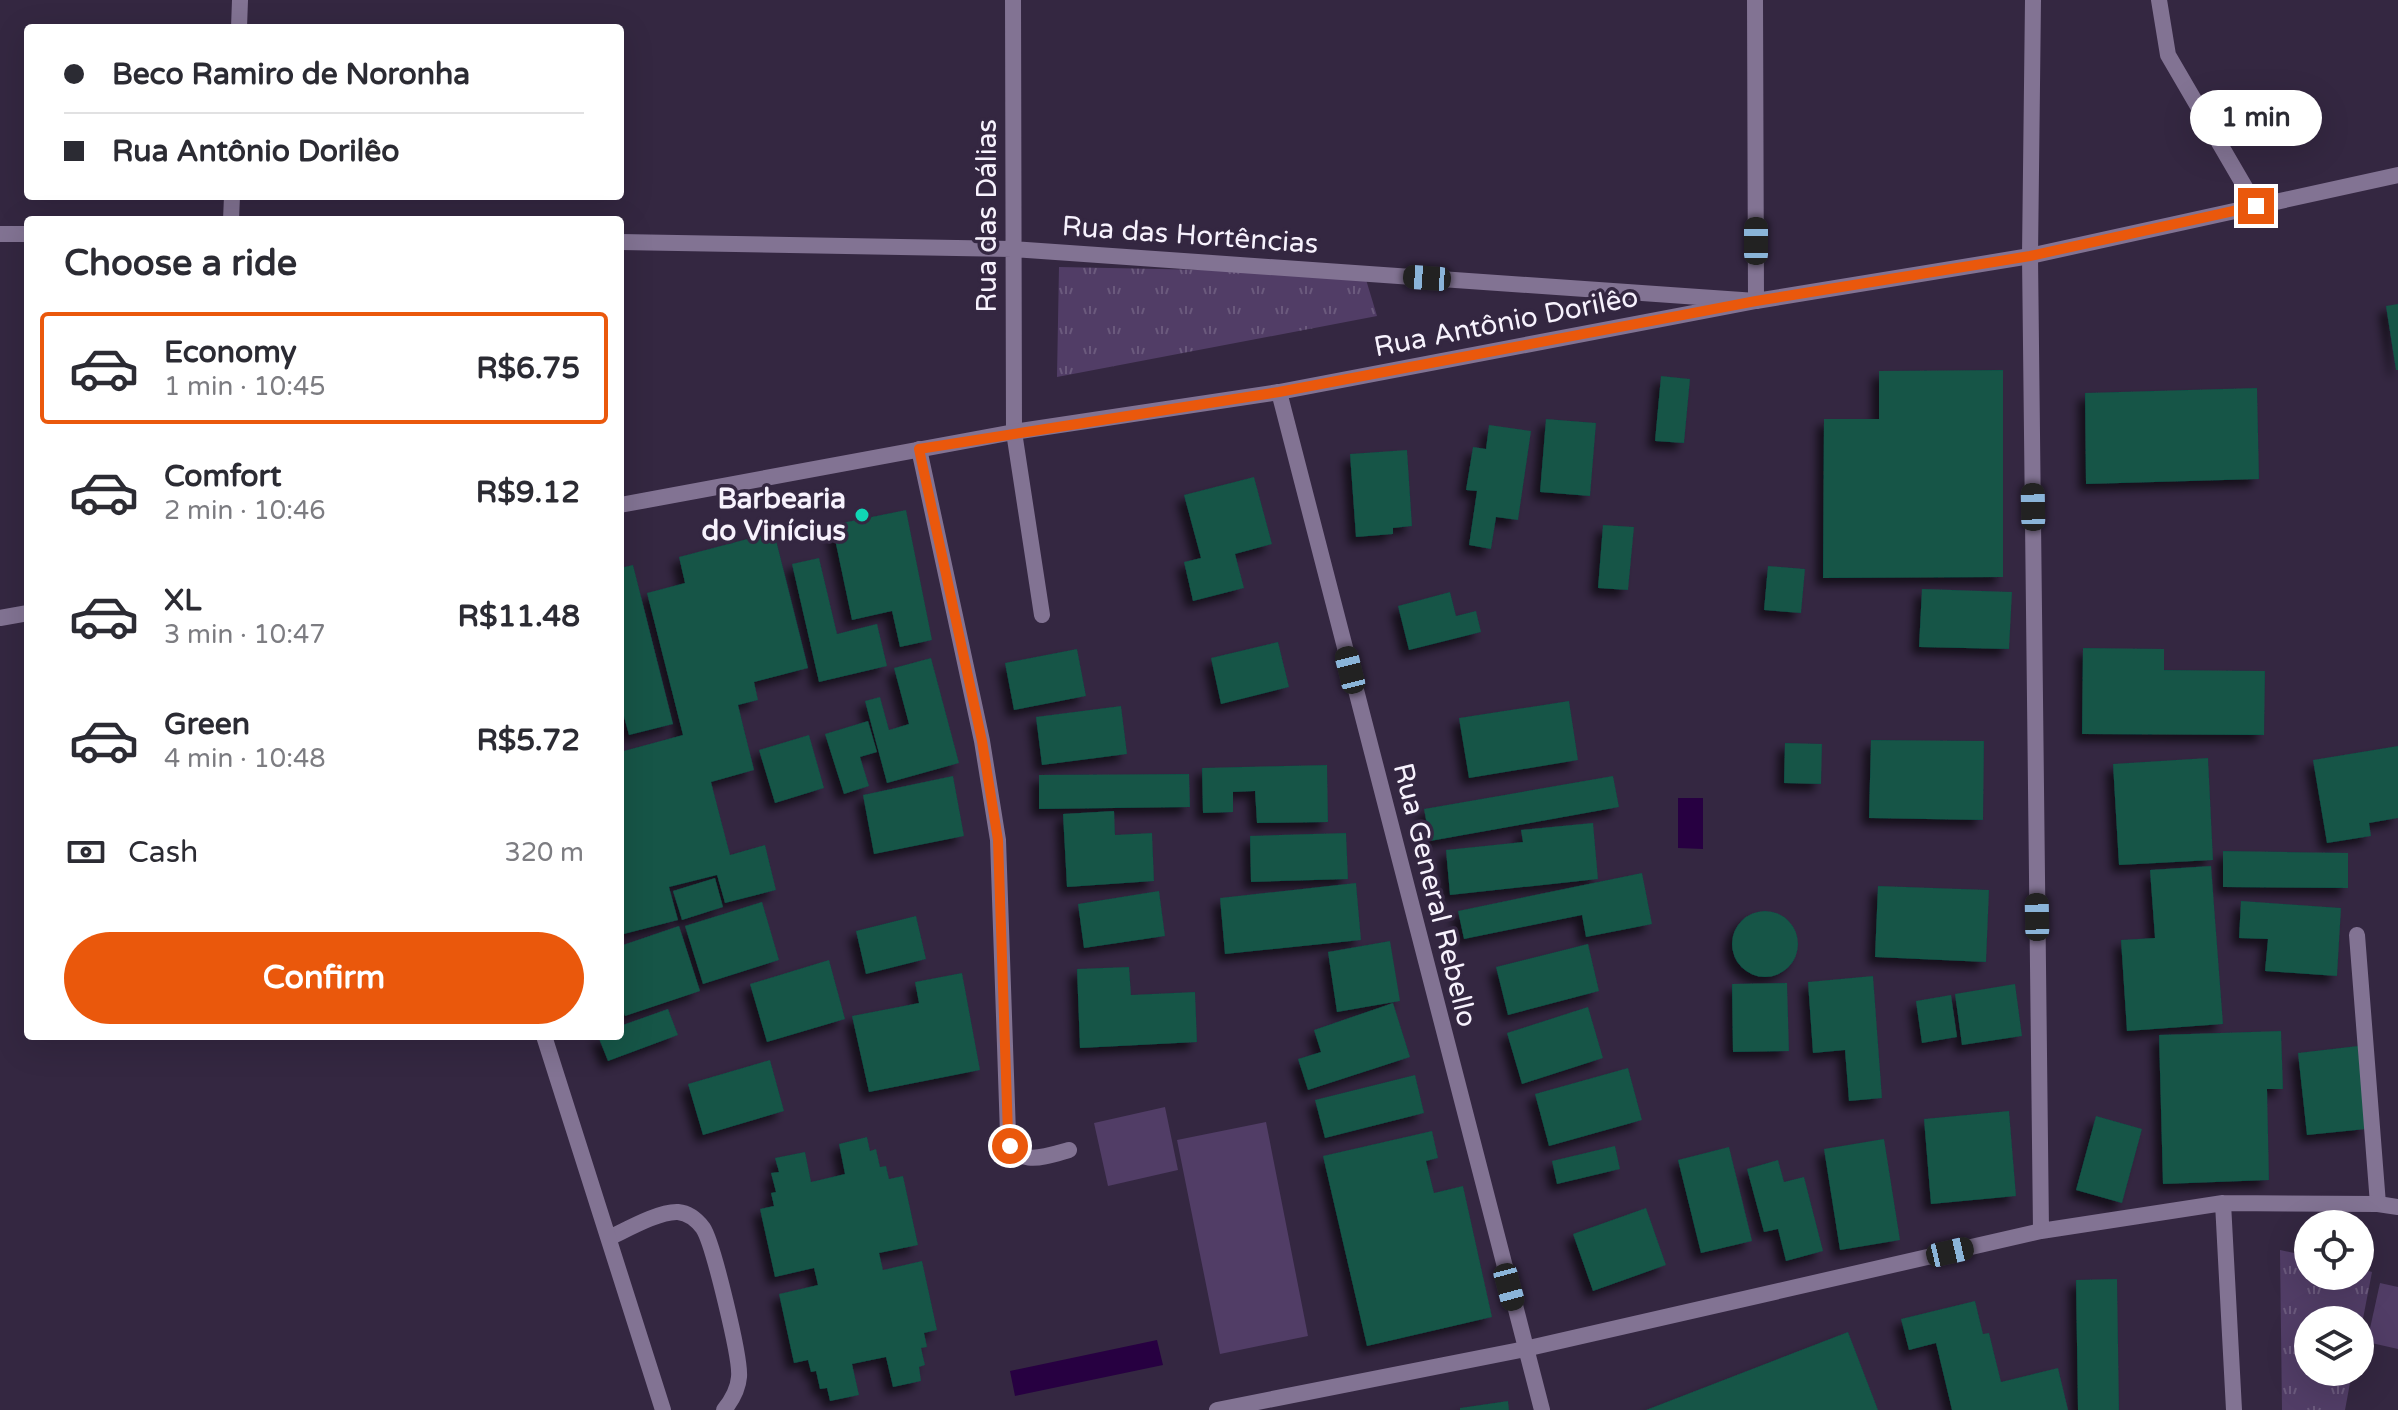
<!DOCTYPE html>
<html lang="en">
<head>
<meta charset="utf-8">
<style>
  :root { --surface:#fff; --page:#f2f2f3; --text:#2b2b33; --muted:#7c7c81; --line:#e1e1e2; --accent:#ea580c }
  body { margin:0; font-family:"Varela Round",sans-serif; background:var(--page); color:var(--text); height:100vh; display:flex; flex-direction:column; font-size:30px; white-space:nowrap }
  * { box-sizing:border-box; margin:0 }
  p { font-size:26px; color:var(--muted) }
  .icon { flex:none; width:44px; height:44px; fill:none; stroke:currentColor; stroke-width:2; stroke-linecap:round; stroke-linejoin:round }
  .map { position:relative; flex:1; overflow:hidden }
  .side { position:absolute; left:24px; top:216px; width:600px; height:824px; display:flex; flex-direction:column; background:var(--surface); border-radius:8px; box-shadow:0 8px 32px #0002 }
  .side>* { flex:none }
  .hud { position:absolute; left:24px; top:24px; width:600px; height:176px; border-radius:8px; box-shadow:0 8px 32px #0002; display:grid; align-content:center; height:176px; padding:0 40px; background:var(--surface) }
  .buttons { position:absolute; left:2294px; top:1210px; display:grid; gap:16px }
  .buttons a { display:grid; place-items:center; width:80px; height:80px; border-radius:50%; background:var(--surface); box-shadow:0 8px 32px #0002; font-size:40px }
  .end { position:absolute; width:36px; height:36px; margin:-18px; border:10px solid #ea580c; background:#fff; box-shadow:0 0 0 4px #fff }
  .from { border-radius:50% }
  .bubble { position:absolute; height:56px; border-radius:28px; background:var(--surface); box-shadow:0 8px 32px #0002; font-size:26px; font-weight:700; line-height:56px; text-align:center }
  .car { position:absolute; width:24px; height:48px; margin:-24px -12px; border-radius:10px; box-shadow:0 0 6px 2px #0007; background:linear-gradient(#222 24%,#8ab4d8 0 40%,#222 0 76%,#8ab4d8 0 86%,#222 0) }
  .hud b { display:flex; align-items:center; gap:28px; height:76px; font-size:30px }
  .hud b+b { border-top:2px solid var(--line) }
  .hud i { width:20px; height:20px; background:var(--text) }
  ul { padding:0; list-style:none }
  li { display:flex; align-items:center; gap:24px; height:112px; margin:0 16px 12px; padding:0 24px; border:4px solid transparent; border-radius:8px }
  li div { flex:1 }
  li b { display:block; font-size:30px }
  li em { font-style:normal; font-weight:700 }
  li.selected { border-color:var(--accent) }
  li>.icon { width:72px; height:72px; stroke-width:1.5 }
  h2 { padding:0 40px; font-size:36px; line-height:96px }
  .pay { display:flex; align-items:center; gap:20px; height:88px; padding:0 40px; font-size:30px }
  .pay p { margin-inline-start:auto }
  .cta { display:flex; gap:16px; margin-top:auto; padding:16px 40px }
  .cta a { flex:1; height:92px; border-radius:48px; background:var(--accent); color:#fff; font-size:32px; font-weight:700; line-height:92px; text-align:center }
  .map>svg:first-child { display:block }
</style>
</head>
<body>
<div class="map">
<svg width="2398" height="1410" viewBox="0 0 2398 1410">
  <defs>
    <pattern id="grass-tufts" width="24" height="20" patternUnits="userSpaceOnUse" patternTransform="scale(2)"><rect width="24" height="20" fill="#513d66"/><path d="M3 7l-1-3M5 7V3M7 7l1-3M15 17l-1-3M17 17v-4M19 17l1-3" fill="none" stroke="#6b5a7d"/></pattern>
    <filter id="shadow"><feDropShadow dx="-7" dy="7" stdDeviation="4" flood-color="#0009"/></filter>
  </defs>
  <rect width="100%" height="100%" fill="#342741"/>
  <path fill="url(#grass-tufts)" d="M1059,267L1364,273L1377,316L1057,377Z
    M2280,1250L2308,1256V1276H2360V1269L2372,1272L2360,1334V1320H2308V1372H2352L2345,1410H2282Z"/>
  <path fill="#513d66" d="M1165,1107L1178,1170L1108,1186L1094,1123Z
    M1266,1122L1308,1336L1220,1354L1177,1140Z
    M2380,1283L2398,1287V1349L2367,1342Z"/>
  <path fill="#270041" d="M1678,798H1703V849L1678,848Z
    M1157,1340L1163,1365L1015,1396L1010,1371Z"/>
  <path fill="#125447" filter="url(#shadow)" d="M2398,304V370H2396L2386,306Z
    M2003,370V577L1823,578L1824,419H1879V371Z
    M1661,376L1690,379L1684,443L1655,441Z
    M2257,388L2259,479L2086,484L2085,393Z
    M1546,419L1596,423L1590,496L1540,492Z
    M1489,425L1531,431L1518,520L1496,517L1491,549L1469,545L1477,491L1466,490L1473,447L1486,449Z
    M1407,450L1412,526L1393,528V534L1356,537L1350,454Z
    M1254,477L1272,544L1235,554L1244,588L1193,601L1184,562L1201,558L1184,495Z
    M906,510L932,640L900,647L892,611L852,620L832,525Z
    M1603,525L1634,527L1628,590L1598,588Z
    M774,532L808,668L754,682L758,700L738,705L754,770L711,782L730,855L765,845L776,890L725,903L717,875L669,887L678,920L620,935V752L683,735L647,593L685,583L679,557Z
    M819,558L837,634L877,624L887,666L819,682L792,564Z
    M633,565L673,724L629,735L620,702V568Z
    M1768,566L1805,569L1801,613L1764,610Z
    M1922,589L2012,592L2009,649L1919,647Z
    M1450,592L1456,616L1476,611L1481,632L1409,650L1398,606Z
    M1278,642L1289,687L1221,704L1211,658Z
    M2083,648L2164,649V670L2265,671L2264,735L2082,734Z
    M1077,649L1086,696L1014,710L1005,663Z
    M931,658L959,763L887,783L865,701L880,697L889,730L909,724L894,668Z
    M1569,701L1578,760L1469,778L1459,718Z
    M1121,706L1127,754L1042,765L1036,717Z
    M868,721L877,752L860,757L869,786L844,794L825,734Z
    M809,735L824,788L775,803L759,750Z
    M1871,740L1984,741L1983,820L1869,818Z
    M1785,743L1822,744L1821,784L1784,783Z
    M2398,746V818L2369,823L2371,836L2327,843L2313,760Z
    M2208,758L2213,860L2119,865L2113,764Z
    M1327,765L1328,822L1257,823L1255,791L1233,792V812L1203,813L1202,768Z
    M1189,774L1190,807L1039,809V775Z
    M953,776L964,836L874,854L863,795Z
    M1613,776L1619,807L1430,841L1424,809Z
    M1114,811L1115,835L1152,833L1154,881L1067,887L1063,814Z
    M1593,823L1598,879L1450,895L1446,850L1523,842L1521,830Z
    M1346,833L1348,879L1251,882L1250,836Z
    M2223,851L2348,853V888L2223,887Z
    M2211,866L2223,1024L2127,1031L2121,940L2155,938L2150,870Z
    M1642,873L1652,924L1586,937L1582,915L1464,939L1458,911Z
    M715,878L723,907L682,920L673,891Z
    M1356,883L1361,940L1225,954L1220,898Z
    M1878,886L1989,890L1986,962L1875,957Z
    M1159,891L1165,936L1084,948L1078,904Z
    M2241,901L2341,908L2337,976L2265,971L2268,939L2239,938Z
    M762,902L779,960L703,984L685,926Z
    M1732 944a33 33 0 1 1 66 0a33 33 0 1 1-66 0Z
    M916,916L926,959L866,974L856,931Z
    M679,926L700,991L625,1016L620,1001V946Z
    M1390,941L1400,1001L1337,1012L1328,952Z
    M1588,944L1599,991L1508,1015L1496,967Z
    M829,960L845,1019L767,1042L750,984Z
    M1129,967L1131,995L1195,992L1197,1042L1080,1048L1077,969Z
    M962,973L980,1070L869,1092L852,1016L919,1003L915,982Z
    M1873,976L1882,1098L1849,1101L1845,1050L1813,1053L1808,982Z
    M1787,983L1789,1051L1733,1052L1732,984Z
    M2015,984L2022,1036L1962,1045L1955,994Z
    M1951,995L1957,1037L1922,1043L1916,1001Z
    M1393,1003L1410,1057L1308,1090L1298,1059L1321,1052L1314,1030Z
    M1588,1007L1603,1058L1522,1084L1507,1033Z
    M668,1009L678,1035L608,1061L598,1036H620V1026Z
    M2281,1031L2283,1089H2267L2269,1180L2163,1184L2159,1035Z
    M2358,1046L2366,1129L2307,1135L2298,1053Z
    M770,1060L784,1111L703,1135L688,1084Z
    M1628,1068L1642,1120L1549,1146L1535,1094Z
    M1415,1075L1424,1113L1325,1138L1315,1100Z
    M2009,1111L2016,1196L1931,1204L1924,1119Z
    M2096,1116L2142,1129L2122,1203L2076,1190Z
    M1432,1131L1438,1158L1426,1161L1434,1193L1463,1186L1492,1317L1367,1346L1323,1156Z
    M867,1137L870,1151L876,1149L880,1167L886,1166L889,1179L903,1176L918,1245L879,1253L883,1270L922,1261L937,1330L924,1333L927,1347L921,1348L925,1365L919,1367L921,1381L893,1387L886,1357L852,1364L859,1395L830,1401L827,1388L820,1389L816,1371L811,1372L808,1360L794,1363L779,1294L818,1285L814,1268L775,1277L760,1209L774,1206L771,1193L776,1192L771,1173L779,1172L775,1158L805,1152L811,1182L845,1174L839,1144Z
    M1884,1139L1900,1240L1840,1250L1824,1149Z
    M1615,1146L1620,1169L1557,1184L1552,1161Z
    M1729,1147L1752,1241L1701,1253L1678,1160Z
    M1778,1160L1784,1182L1804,1177L1823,1251L1786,1261L1778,1229L1764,1232L1747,1169Z
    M1646,1208L1666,1265L1593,1291L1573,1234Z
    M2117,1279L2119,1410H2078L2076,1280Z
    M1975,1301L1983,1334L1989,1333L2001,1382L2058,1368L2068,1410H1952L1936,1343L1909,1350L1901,1319Z
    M1848,1332L1878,1410H1646Z
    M1508,1401L1509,1410H1460V1408Z"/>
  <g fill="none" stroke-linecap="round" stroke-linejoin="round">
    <path stroke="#827393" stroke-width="16" d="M2159,0L2168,55L2256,206
      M2030,256L2033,0
      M1014,432L1042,615
      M2357,935L2378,1204
      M609,1238C626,1230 659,1211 678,1212C688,1213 697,1220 703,1228C713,1243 741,1359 739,1377C738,1390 732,1400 724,1410"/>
    <path stroke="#827393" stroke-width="16" d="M1013,0L1014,432
      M239,28L240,0
      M231,220L232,196
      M0,234H28
      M620,242L1012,249L1756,301L1755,0
      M2030,256L2041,1231
      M1279,392L1542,1410
      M919,449L982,741L998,840L1008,1134C1014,1169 1044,1157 1069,1150
      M544,1036L663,1410
      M2223,1203L2234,1410
      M1217,1410L1525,1349L2041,1231L2223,1203L2378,1204L2398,1207"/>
    <path stroke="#827393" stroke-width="16" d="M620,505L1014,432L1279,392L1756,301L2030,256L2398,175
      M0,618L28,613"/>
  </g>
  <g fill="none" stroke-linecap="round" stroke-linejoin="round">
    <path stroke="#ea580c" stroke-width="10" d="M1010,1146L1008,1134L998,840L982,741L919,449L1279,392L1756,301L2030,256L2256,206"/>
  </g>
  <circle fill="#10d5b4" stroke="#342741" stroke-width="3" cx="862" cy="515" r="8"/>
  <g text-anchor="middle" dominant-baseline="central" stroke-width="7" stroke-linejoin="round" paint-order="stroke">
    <g font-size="28" fill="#f7f2fd" stroke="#342741">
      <text transform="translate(987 216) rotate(-90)">Rua das Dálias</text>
      <text transform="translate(1190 235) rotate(4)">Rua das Hortências</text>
      <text transform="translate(1506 322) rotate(-11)">Rua Antônio Dorilêo</text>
      <text transform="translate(1435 895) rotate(76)">Rua General Rebello</text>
    </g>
    <g font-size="28" font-weight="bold" fill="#f7f2fd" stroke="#342741" text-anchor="end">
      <text x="846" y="499">Barbearia<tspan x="846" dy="32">do Vinícius</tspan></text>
    </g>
  </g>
</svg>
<div class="buttons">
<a><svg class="icon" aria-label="locate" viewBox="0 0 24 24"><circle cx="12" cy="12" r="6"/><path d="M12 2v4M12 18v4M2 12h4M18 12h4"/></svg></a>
<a><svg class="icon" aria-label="layers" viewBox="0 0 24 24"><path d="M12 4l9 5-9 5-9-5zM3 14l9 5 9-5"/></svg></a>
</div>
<i class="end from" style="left:1010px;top:1146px"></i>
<i class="end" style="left:2256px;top:206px"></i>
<div class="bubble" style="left:2190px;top:90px;width:132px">1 min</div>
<i class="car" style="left:1756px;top:241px;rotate:0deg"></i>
<i class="car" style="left:1427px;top:278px;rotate:274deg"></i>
<i class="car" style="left:2033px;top:507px;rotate:359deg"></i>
<i class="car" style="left:1350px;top:670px;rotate:346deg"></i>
<i class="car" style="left:2037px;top:917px;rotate:359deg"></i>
<i class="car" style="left:1950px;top:1252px;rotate:77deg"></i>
<i class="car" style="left:1509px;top:1287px;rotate:165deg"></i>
<div class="hud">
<b><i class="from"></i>Beco Ramiro de Noronha</b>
<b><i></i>Rua Antônio Dorilêo</b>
</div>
<section class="side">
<h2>Choose a ride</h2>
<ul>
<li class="selected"><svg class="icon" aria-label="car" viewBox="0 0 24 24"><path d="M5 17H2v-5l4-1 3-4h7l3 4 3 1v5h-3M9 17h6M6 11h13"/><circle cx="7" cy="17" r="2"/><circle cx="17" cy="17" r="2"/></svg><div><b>Economy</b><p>1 min · 10:45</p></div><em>R$6.75</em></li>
<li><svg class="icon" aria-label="car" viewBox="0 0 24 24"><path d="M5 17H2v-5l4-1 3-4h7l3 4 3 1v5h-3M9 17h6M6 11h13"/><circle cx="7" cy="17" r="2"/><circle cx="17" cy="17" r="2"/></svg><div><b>Comfort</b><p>2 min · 10:46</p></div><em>R$9.12</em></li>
<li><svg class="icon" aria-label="car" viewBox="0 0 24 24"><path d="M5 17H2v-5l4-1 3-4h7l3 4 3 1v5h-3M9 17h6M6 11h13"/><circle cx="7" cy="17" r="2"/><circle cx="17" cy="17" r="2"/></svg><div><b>XL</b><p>3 min · 10:47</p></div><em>R$11.48</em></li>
<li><svg class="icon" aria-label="car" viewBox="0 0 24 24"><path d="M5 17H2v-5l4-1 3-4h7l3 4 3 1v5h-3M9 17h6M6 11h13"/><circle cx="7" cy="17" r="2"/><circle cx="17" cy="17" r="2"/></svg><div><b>Green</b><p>4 min · 10:48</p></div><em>R$5.72</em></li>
</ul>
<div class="pay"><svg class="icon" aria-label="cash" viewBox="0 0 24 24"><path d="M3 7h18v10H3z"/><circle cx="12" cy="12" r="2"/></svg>Cash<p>320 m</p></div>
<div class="cta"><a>Confirm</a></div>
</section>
</div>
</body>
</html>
